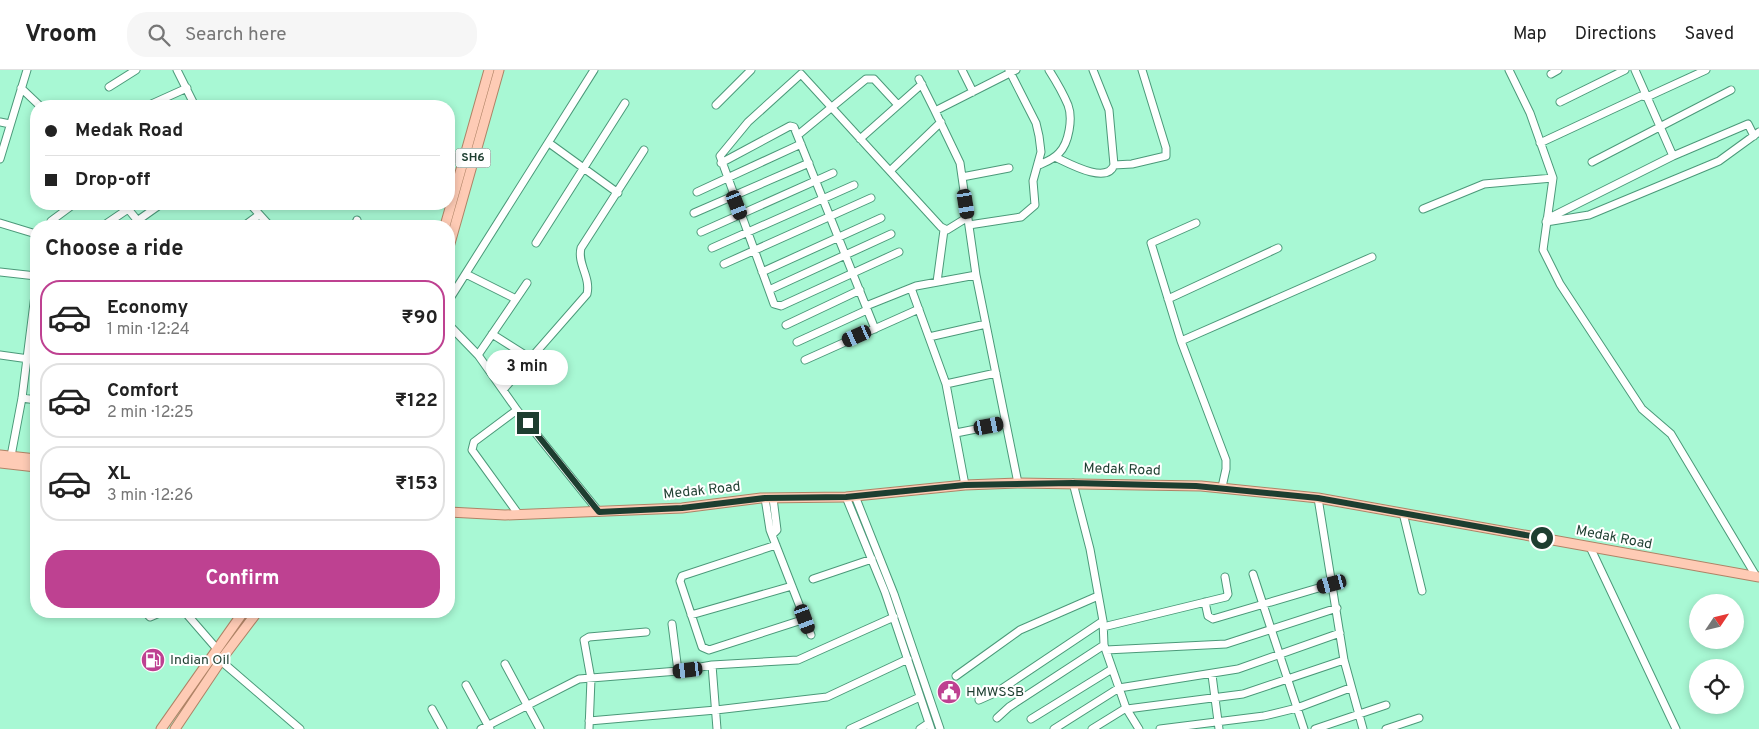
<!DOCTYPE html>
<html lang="en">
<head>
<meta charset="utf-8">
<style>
  :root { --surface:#fff; --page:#f6f6f6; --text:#222; --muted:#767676; --line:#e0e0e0; --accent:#be4191 }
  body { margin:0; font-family:Overpass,sans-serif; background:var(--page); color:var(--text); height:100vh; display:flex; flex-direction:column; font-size:19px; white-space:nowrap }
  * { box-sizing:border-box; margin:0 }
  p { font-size:16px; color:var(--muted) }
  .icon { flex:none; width:28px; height:28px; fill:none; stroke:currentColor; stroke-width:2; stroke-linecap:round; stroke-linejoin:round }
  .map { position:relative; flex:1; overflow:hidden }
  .panel { position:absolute; left:30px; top:150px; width:425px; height:398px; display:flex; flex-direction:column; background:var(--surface); border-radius:20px; box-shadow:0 2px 8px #0003 }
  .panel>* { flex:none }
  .top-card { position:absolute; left:30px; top:30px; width:425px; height:110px; border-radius:20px; box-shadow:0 2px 8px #0003; display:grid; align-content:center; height:110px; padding:0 15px; background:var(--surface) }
  .needle { width:32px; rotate:55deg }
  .buttons { position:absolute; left:1689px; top:524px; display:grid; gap:10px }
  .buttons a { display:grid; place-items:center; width:55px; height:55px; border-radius:50%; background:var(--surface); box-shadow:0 2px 8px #0003; font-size:25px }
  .end { position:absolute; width:22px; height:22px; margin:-11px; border:6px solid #1d3e30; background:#fff; box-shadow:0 0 0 2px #fff }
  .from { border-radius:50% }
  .bubble { position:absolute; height:35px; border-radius:18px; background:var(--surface); box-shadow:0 2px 8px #0003; font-size:16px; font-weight:700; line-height:35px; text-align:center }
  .car { position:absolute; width:15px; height:30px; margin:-15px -8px; border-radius:6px; box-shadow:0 0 4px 1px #0007; background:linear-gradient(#222 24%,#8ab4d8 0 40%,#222 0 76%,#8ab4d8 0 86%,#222 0) }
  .top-card b { display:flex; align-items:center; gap:18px; height:48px; font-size:19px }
  .top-card b+b { border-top:1px solid var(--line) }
  .top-card i { width:12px; height:12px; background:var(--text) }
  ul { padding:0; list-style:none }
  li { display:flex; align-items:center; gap:15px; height:75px; margin:0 10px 8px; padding:0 5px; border:2px solid var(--line); border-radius:20px }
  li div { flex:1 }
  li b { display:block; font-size:19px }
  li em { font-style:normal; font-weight:700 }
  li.on { border-color:var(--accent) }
  li>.icon { width:45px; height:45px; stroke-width:1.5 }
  h2 { padding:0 15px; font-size:22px; line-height:60px }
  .action { display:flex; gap:10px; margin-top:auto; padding:10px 15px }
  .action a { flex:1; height:58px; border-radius:20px; background:var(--accent); color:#fff; font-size:20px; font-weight:700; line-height:58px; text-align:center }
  header { display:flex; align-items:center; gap:30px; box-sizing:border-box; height:70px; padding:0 25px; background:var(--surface); border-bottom:1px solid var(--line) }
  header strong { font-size:24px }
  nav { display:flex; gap:28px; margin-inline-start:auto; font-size:18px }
  .search { width:350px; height:45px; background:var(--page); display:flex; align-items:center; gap:12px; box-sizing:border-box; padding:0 18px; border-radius:20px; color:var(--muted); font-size:19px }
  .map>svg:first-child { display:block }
</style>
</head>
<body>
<header>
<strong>Vroom</strong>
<div class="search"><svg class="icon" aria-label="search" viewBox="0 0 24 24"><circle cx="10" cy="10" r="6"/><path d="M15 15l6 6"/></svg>Search here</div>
<nav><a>Map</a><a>Directions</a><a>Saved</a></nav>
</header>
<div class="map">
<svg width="1759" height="659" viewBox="0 0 1759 659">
  <rect width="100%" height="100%" fill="#a8f8d4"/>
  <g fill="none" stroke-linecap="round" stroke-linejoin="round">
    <g stroke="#4b9979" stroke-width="9">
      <path id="minor" d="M177,0L195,36
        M962,0L973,22
        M1016,0L935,41L960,93L976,205L1018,413
        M1509,0L1530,43L1553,108L1543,180L1560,214L1642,339L1671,364L1756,506
        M1635,0L1647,27L1706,0
        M1551,4L1558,0
        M919,9L935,41
        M109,17L136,0
        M21,18L40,36
        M1560,32L1625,0
        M716,35L751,0
        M147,36L187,18
        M0,52L10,54
        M798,65L866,9H874L898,35
        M860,69L922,14
        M549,73L618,123
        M1540,73L1641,26L1647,27L1673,86
        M1055,87C1068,93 1107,115 1114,95L1109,40L1093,0
        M0,89L27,0
        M1592,92L1731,20
        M721,93L790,56L794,57L875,259
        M1039,95C1046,92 1054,89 1059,83C1069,73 1073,48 1068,35C1063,23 1056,11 1049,0
        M1114,95L1132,94L1166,86V78L1142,0
        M890,101L941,52
        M962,107L1009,98
        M697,122L801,74
        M124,134L142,156
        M250,134L270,156
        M1423,139L1484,114L1553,108
        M694,143L809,93
        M1547,149L1673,86L1748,54L1754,66
        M51,151L74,134
        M137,151L161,134
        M1546,152L1589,145L1719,91L1759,62
        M0,153L36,164
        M969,155L1021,147L1035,135L1033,111L1041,82L1039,66L1036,53L1009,0
        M103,156L128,139
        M244,156L259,145
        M304,156H319
        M355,156L357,150
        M701,162L833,103
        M536,173L625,33
        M712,178L854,115
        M899,182L781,236L774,234L720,86L748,52L801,4L941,157L947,160L968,147
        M724,194L871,128
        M0,202L36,206
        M762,202L881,148
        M466,204L516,229
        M937,212L944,160
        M911,218L946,314L965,415
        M769,220L891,164
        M1168,229L1278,178
        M449,230L594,0
        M866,236L916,216L976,205
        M449,255L478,285L517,340L599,442
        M786,255L860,220
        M492,264L530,288
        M929,267L986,254
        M1181,271L1151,173L1196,153
        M797,272L867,240
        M0,285L36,290
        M478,285L527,213
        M805,290L919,239
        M946,314L996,303
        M503,320L587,224C591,207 577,194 581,178L644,80
        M22,328L36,330
        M517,340L474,372L472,380L519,445
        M956,363L1006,353
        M11,386L22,328L36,217
        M1073,413L1090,479L1103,551L1104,575L1126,638L1139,659
        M1222,417L1226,399V390L1181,271L1372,187
        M855,426L894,524L940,659
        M846,427L885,522L931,659
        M765,428L770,460L811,565
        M773,428L777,460L773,464
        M1318,428L1344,590L1363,659
        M1403,443L1422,521
        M776,475L682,506L680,511L702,577L709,580L805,549
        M1590,477L1676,659
        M1253,504L1304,659
        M813,509L872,489
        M1205,532L1208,546L1213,549L1332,514
        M144,541L150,547L164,541
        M184,541L217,579
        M691,545L792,516
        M672,554L678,601
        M1103,557L1226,527L1228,524L1225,507
        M1106,580L1226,574L1337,538
        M221,591L300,659
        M505,594L540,659
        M712,595L717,659
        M1212,605L1219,659
        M956,606L1020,560L1098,526
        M466,615L490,659
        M979,630L997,622L1103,551
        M432,639L443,659
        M1127,639L1243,624L1344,590
        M997,648L1009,637L1104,575
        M1031,649L1112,599
        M589,651L716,640L827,627L908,589
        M481,659L579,609L678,601L712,595L798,590L894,547
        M589,659L591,609L584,570L589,567L646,562
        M850,659L920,627
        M920,659L929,653
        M1054,659L1119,618L1238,599L1340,563
        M1092,659L1126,638
        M1160,659L1264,646L1297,638L1350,618
        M1315,659L1386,635
        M1386,659L1419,648"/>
    </g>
    <g stroke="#af8366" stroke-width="11">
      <path id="major" d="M445,156L489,0
        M449,177L499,0
        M0,385L36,389
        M0,393L36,397
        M449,442L505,445L682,438L761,428L846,427L965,415L1018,413L1201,416L1318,428L1759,507
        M161,659L244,541
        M175,659L224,586L258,541"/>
    </g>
    <use href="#minor" stroke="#fff" stroke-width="7"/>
    <use href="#major" stroke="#fecbb5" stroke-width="9"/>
  </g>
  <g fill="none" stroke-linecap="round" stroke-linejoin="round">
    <path stroke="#1d3e30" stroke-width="6" d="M528,353L599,442L682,438L765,428L846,427L965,415L1073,413L1196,416L1318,428L1542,468"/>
  </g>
  <defs>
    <g id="fuel-disc" transform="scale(1.25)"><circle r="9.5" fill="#be4191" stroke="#fff"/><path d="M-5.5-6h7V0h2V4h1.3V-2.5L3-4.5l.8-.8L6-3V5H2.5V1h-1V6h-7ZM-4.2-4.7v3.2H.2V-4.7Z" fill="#fff"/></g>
    <g id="civic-disc" transform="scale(1.25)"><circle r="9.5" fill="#be4191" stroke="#fff"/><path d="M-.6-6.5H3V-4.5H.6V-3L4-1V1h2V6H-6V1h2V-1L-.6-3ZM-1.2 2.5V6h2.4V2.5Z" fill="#fff"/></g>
  </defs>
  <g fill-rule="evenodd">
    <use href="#fuel-disc" x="153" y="590"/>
    <use href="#civic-disc" x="949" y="622"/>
  </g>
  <g text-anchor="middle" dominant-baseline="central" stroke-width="4" stroke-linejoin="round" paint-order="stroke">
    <rect fill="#fff" stroke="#61786e" stroke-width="1" x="455.5" y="78.5" width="35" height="19" rx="4"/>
    <g font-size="12" font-weight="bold" fill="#1d3e30">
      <text x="473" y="88">SH6</text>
    </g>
    <g font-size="14" fill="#1d3e30" stroke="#fff">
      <text transform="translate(1122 400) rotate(2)">Medak Road</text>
      <text transform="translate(702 421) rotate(-6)">Medak Road</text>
      <text transform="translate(1614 468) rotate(11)">Medak Road</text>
    </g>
    <g font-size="14" fill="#1d3e30" stroke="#fff" text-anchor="start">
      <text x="170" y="590">Indian Oil</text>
      <text x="966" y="622">HMWSSB</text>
    </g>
  </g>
</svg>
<div class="buttons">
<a><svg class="needle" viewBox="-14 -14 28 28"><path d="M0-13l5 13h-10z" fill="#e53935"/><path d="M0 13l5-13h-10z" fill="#767676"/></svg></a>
<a><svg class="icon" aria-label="locate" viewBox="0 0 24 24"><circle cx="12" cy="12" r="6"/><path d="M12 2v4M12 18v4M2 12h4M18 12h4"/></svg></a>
</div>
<i class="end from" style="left:1542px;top:468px"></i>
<i class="end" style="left:528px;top:353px"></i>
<div class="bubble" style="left:486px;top:280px;width:82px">3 min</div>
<i class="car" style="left:966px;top:134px;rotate:171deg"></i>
<i class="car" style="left:737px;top:135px;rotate:159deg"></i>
<i class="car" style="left:857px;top:266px;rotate:246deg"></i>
<i class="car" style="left:989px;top:356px;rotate:79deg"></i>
<i class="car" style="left:1332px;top:514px;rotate:255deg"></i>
<i class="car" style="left:805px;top:549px;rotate:160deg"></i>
<i class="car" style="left:688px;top:600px;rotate:263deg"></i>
<div class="top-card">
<b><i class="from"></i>Medak Road</b>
<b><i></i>Drop-off</b>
</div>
<section class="panel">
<h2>Choose a ride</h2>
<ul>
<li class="on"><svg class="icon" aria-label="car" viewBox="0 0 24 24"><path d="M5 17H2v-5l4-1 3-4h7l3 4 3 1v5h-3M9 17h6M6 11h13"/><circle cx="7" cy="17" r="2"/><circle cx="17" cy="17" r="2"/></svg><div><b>Economy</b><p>1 min · 12:24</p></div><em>₹90</em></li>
<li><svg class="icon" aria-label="car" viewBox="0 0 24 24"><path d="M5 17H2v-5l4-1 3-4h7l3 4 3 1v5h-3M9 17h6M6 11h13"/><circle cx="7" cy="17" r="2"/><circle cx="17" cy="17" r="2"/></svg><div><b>Comfort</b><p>2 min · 12:25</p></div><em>₹122</em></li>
<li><svg class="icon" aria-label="car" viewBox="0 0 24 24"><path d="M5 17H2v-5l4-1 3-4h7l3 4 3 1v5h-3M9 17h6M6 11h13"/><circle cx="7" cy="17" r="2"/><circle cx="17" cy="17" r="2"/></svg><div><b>XL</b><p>3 min · 12:26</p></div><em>₹153</em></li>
</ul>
<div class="action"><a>Confirm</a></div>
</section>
</div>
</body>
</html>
